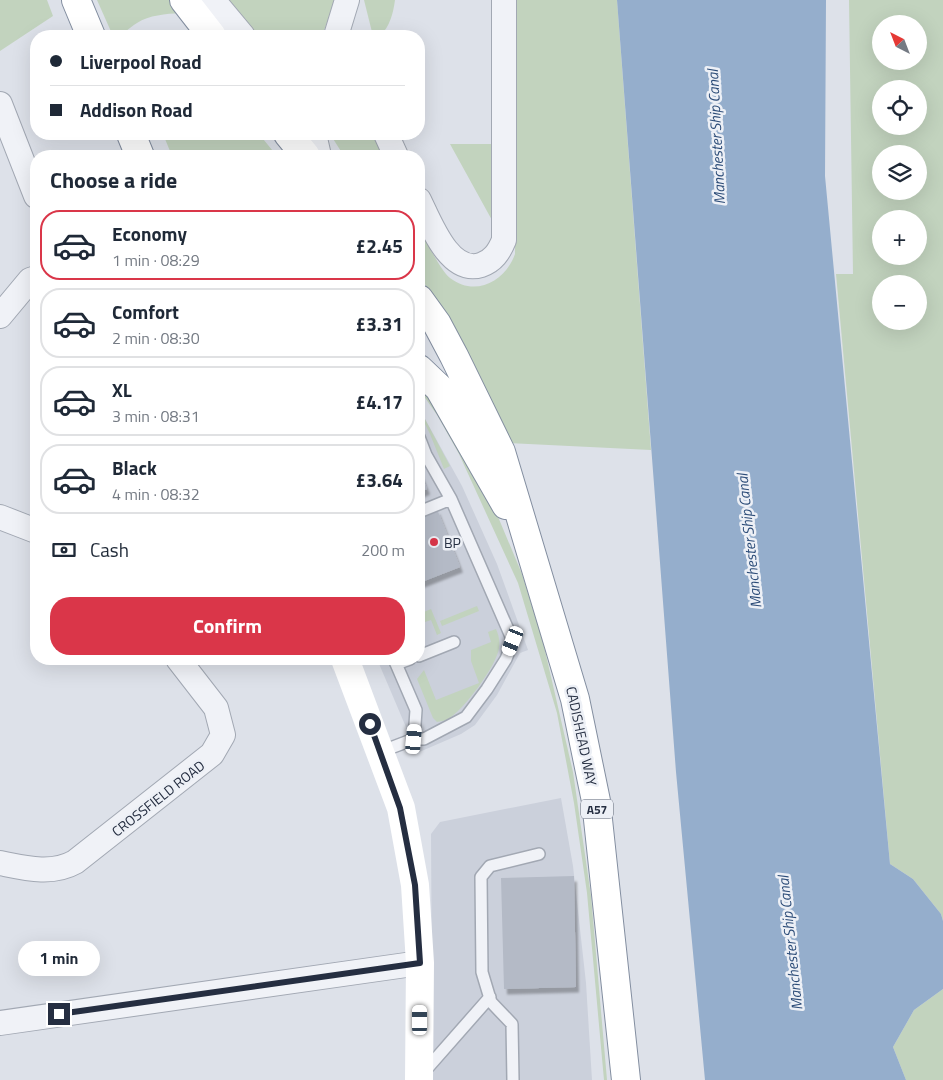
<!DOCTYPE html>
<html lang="en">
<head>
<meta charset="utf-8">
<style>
  :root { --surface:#fff; --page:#f2f2f3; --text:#1f2937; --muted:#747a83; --line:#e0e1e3; --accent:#da3649 }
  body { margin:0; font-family:"Titillium Web",sans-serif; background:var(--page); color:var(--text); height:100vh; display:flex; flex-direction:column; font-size:19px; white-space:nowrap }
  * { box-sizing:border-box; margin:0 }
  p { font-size:16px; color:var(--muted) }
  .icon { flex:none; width:28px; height:28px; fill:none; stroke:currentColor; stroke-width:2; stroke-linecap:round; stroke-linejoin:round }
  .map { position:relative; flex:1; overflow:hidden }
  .details { position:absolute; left:30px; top:150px; width:395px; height:515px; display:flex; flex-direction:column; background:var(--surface); border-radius:20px; box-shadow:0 5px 20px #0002 }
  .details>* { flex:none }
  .banner { position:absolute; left:30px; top:30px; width:395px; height:110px; border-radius:20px; box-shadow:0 5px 20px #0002; display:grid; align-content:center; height:110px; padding:0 20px; background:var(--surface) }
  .needle { width:32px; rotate:318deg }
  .controls { position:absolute; left:872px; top:15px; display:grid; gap:10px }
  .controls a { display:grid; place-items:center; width:55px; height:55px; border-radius:50%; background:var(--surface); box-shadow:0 5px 20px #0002; font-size:25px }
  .end { position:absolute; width:22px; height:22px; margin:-11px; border:6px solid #252e41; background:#fff; box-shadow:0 0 0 2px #fff }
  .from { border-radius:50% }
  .bubble { position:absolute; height:35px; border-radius:18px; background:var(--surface); box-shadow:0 5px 20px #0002; font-size:16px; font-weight:700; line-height:35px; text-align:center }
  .car { position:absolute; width:15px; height:30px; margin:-15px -8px; border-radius:6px; box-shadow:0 0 4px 1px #0007; background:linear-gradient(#fff 24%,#345 0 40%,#fff 0 76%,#345 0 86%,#fff 0) }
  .banner b { display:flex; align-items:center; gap:18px; height:48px; font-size:19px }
  .banner b+b { border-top:1px solid var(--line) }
  .banner i { width:12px; height:12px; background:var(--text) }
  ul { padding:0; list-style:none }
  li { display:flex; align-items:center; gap:15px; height:70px; margin:0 10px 8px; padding:0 10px; border:2px solid var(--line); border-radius:20px }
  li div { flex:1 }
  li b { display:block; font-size:19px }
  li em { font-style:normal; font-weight:700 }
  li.selected { border-color:var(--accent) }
  li>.icon { width:45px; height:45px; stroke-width:1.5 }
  h2 { padding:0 20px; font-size:22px; line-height:60px }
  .pay { display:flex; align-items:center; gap:12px; height:55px; padding:0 20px; font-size:19px }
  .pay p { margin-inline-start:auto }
  .primary-button { display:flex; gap:10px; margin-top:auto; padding:10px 20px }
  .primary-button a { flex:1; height:58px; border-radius:20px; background:var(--accent); color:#fff; font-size:20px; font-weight:700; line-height:58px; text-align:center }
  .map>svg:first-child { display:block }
</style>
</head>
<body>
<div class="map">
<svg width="943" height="1080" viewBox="0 0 943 1080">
  <defs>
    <filter id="shadow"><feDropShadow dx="3" dy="5.5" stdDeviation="1" flood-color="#0004"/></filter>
  </defs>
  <rect width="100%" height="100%" fill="#dde1e9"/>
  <path fill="#cbd0db" d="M419,408L462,486L497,564L528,650L520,653L497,695L475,725L461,734L417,753L377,659H419Z
    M561,798L573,866L586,983L592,1080H429L432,1003L431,834L440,822Z"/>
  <path fill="#c2d3be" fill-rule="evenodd" d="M0,0H47L53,16L0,51Z
    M97,0H170L180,13C166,14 149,15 137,23C128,28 124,36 113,36Z
    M227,0H335L322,36H257Z
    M364,0H395C393,14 390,26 380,36H373Z
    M515,0H617L651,450L507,443L435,301L419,274V228C426,240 440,270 450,278C476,298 506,280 515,254Z
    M849,0H943V921L941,914L913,879L890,864L836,274H853ZM881,24H919V61H881ZM881,89H919V126H881ZM881,154H919V191H881ZM881,219H919V256H881ZM881,284H919V321H881Z
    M163,134H259L277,156H172Z
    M330,134H373L382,156H344Z
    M450,144H495L493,222Z
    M419,374L496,512L522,574L543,642L573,772L591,896L607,1080H604L587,893L574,803L557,713L518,583L459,454L437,415L419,389Z
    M419,408L450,466L444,469L430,434L419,412Z
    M477,606L479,611L442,626L440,621Z
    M431,609L441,633L437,635L431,620L419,624V614Z
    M496,629C499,636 500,641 499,648C497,665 463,711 448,719C445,721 440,721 437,722L433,718L417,679L424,670L436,700L479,683L471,661V650L491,642L488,632Z
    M943,989V1080H906L893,1047L914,1010Z"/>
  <path fill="#95aecc" d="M617,0H826L825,176L890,864L913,879L941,914L943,921V989L914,1010L893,1047L906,1080H705L676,772Z"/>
  <path fill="#b4bac6" filter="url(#shadow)" d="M419,469L427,489L419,493Z
    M437,509L460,567L419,583V516Z
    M574,876L576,987L504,989L501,878Z"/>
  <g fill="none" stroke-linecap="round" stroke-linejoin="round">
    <g stroke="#a2a8b3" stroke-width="14">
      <path id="lane" d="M419,512L451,499
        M419,656L454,642
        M394,659L416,710L414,739H424L466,717L487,689L506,659L513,641L451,499L426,455L419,437
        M396,664L410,659
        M380,752L414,739
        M424,1072L490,997
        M513,1080L512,1024L491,1002L482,972L481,877L490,866L539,854"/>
    </g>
    <g stroke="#a2a8b3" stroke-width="26">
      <path id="street" d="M213,0L243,36
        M336,36L347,0
        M0,104L36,196
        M314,134L319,156
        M386,134L396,156
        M419,200C430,222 449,275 481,265C493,261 499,252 504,240V0
        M0,316L30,280L36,278
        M0,517L36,531
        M0,863C25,868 52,875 75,862L212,754L223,735L216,708L178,659
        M0,1023L420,963"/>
    </g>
    <g stroke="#838ea0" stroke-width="30">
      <path id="highway" d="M76,0L91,36
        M184,0L212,36
        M131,134L140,156
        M288,134L306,156
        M419,299L437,324L454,356L501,452L575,699L596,801L626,1080
        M419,369L439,388L506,505"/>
    </g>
    <use href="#lane" stroke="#f0f2f7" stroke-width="11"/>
    <use href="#street" stroke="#f0f2f7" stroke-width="24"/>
    <path stroke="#fff" stroke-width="28" d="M345,659L401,808L415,885L420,963L419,1080"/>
    <use href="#highway" stroke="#fff" stroke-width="28"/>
  </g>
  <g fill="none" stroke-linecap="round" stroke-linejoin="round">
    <path stroke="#252e41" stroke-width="6" d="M59,1014L420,963L415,885L400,808L370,724"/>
  </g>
  <circle fill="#da3649" stroke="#edf0f6" stroke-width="2" cx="434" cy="542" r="5"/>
  <g text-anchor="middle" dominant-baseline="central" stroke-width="5" stroke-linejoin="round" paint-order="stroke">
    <rect fill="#edf0f6" stroke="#616877" stroke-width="1" x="581" y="799.5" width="32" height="19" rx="4"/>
    <g font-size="12" font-weight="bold" fill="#252e41">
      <text x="597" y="809">A57</text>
    </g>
    <g font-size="14" fill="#252e41" stroke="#edf0f6" text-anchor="start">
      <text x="444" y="542">BP</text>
    </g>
    <g font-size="14" fill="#252e41" stroke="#edf0f6">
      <text transform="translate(582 736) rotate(78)">CADISHEAD WAY</text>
      <text transform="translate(158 798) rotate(-38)">CROSSFIELD ROAD</text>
    </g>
    <g font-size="15" font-style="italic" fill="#2c4c78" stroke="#edf0f6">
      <text transform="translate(716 137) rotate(-93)">Manchester Ship Canal</text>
      <text transform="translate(749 541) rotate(-96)">Manchester Ship Canal</text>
      <text transform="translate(790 943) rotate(-96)">Manchester Ship Canal</text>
    </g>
  </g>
</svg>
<div class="controls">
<a><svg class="needle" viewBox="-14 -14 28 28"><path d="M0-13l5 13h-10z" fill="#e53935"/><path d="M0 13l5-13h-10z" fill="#747a83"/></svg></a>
<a><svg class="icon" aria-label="locate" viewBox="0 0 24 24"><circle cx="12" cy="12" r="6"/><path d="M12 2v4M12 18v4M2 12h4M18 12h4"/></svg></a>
<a><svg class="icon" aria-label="layers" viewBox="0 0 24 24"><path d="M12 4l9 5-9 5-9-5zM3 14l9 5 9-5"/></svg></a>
<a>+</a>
<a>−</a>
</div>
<i class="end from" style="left:370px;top:724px"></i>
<i class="end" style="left:59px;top:1014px"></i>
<div class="bubble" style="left:18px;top:941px;width:82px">1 min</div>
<i class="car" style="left:513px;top:641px;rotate:202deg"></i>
<i class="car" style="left:414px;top:739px;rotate:5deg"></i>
<i class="car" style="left:420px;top:1020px;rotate:0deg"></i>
<div class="banner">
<b><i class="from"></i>Liverpool Road</b>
<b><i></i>Addison Road</b>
</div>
<section class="details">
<h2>Choose a ride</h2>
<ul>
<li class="selected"><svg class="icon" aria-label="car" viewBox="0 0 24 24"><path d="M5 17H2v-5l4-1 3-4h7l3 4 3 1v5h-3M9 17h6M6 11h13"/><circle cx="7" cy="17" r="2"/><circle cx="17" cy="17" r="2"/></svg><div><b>Economy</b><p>1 min · 08:29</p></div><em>£2.45</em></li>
<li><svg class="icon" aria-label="car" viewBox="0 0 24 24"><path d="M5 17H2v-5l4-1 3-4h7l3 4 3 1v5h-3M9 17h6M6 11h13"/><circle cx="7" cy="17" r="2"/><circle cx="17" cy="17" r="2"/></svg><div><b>Comfort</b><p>2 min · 08:30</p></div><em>£3.31</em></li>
<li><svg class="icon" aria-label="car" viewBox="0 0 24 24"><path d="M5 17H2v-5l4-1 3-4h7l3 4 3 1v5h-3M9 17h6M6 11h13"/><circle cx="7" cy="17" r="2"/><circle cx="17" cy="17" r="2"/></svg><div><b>XL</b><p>3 min · 08:31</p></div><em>£4.17</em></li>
<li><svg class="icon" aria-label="car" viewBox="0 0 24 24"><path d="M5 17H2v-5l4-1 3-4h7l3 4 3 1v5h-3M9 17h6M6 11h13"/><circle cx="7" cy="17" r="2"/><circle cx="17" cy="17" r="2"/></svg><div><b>Black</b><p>4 min · 08:32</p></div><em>£3.64</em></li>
</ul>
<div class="pay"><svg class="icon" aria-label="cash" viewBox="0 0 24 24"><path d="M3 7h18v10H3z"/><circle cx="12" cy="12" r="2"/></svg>Cash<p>200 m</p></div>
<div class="primary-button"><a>Confirm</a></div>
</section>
</div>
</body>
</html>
